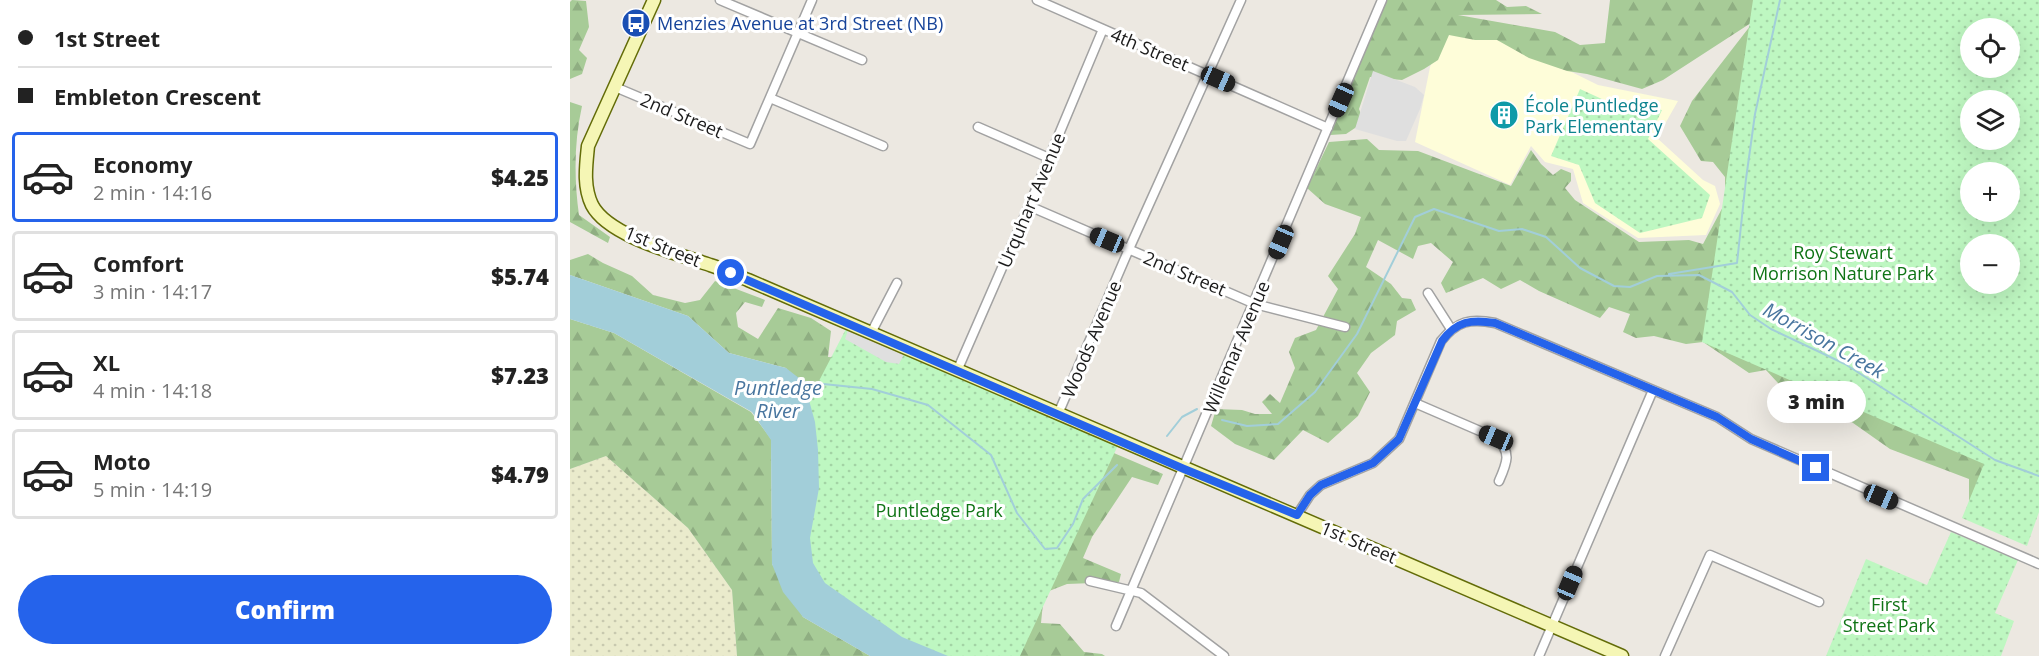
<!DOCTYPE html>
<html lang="en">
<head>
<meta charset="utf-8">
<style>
  :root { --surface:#fff; --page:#f2f2f2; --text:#222; --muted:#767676; --line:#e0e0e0; --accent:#2563eb }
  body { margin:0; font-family:"Open Sans",sans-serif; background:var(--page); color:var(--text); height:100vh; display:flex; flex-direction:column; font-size:22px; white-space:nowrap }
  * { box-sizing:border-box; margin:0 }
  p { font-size:20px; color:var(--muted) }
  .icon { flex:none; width:33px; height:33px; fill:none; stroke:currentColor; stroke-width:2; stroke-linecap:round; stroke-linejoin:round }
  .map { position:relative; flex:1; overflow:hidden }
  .details { display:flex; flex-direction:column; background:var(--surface); width:570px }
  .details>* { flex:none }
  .hud { display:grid; align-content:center; height:132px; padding:0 18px; background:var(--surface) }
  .tools { position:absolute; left:1390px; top:18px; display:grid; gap:12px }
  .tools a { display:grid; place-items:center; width:60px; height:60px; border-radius:50%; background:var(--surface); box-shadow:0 6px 24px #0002; font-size:30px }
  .end { position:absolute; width:27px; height:27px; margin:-14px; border:8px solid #2563eb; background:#fff; box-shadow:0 0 0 3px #fff }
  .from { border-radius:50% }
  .bubble { position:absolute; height:42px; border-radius:21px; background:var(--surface); box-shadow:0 6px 24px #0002; font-size:20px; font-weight:800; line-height:42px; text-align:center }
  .car { position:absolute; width:18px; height:36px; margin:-18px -9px; border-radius:8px; box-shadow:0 0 4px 2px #0007; background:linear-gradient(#222 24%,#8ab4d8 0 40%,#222 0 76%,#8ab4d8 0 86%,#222 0) }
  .hud b { display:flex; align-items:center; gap:21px; height:57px; font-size:22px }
  .hud b+b { border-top:2px solid var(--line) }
  .hud i { width:15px; height:15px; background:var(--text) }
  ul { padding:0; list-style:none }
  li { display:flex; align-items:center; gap:18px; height:90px; margin:0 12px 9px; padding:0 6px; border:3px solid var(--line); border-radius:6px }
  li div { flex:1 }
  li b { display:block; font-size:22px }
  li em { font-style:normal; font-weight:800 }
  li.selected { border-color:var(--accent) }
  li>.icon { width:54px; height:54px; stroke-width:1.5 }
  .button { display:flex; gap:12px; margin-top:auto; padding:12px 18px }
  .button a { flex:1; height:69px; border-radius:36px; background:var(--accent); color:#fff; font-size:24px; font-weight:800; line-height:69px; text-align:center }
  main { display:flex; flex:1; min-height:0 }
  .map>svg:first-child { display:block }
</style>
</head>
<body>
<main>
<section class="details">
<div class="hud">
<b><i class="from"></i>1st Street</b>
<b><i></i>Embleton Crescent</b>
</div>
<ul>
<li class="selected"><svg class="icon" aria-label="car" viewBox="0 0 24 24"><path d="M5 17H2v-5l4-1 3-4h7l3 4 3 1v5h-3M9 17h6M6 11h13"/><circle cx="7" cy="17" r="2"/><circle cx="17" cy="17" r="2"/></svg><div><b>Economy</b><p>2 min · 14:16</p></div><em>$4.25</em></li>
<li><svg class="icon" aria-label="car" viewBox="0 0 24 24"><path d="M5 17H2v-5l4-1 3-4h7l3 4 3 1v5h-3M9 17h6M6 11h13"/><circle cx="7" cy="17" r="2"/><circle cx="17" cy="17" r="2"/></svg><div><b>Comfort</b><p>3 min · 14:17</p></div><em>$5.74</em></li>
<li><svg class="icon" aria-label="car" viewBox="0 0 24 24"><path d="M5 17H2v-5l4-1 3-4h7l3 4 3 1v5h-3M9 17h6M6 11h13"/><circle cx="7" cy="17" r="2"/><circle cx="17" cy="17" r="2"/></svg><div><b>XL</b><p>4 min · 14:18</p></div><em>$7.23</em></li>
<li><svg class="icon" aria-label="car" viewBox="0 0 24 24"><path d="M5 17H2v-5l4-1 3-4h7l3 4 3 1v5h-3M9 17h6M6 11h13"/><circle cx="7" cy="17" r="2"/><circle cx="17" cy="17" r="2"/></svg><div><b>Moto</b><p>5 min · 14:19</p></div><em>$4.79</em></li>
</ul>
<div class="button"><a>Confirm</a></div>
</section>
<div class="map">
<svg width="1469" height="656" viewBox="0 0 1469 656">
  <defs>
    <pattern id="farmland-dots" width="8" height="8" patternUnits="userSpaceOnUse" patternTransform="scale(1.5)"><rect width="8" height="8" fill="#eaebcc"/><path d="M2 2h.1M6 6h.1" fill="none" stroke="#c8c9af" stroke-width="1.8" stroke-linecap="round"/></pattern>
    <pattern id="forest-firs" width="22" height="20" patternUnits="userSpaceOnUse" patternTransform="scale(1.5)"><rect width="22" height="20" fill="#a7cb97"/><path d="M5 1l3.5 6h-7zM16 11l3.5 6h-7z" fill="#8fae82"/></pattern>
    <pattern id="park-dots" width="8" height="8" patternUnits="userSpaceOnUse" patternTransform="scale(1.5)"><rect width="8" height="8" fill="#bef7c1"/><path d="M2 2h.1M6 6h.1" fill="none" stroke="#a3d3a5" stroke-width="1.8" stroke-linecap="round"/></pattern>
  </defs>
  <rect width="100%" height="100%" fill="#ece8e1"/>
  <path fill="#fefdd9" d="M884,14L1028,85L1108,101L1087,138L1133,180L1145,186L1150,204L1136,235L1068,238L1013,203L1003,169L975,162L961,146L940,185L845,142L860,67Z"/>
  <path fill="url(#farmland-dots)" d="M36,456L118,528L162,590L167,656H0V469Z"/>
  <path fill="url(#forest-firs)" fill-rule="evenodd" d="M2,0L16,1L19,27L9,50L17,58L12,74L0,79V2Z
    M816,0H926L937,7L956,6L972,14L888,15L985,32L1010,45L1035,43L1040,0H1469V505L1399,504V479L1320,449L1266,411L1256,422L1219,395L1196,370L1179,373L1133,342L1116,344L1084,336L1066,338L1053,332L1060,314L1039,307L1030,318L969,291L950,280L931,289L913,278L876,293L871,283L883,262L861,243L848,246L843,259L808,240L796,267L821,284L832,298L841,299L846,310L827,321L825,335L801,353L787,373L800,392L788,416L758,443L733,430L704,460L665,444L641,426L646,409L672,410L685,414H702L692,402L700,394L710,403L725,368L719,352L725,338L746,330L768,289L758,276L785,234L791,217L755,204L737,188L759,142L797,139L809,150L848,151L941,186L961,150L971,164L983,175L991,169L1001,173V181L995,188L1005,200L1069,242L1119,240L1133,244L1155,203V177L1143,162L1131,161L1110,126L1122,101L1184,21L1093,80L1072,89L1017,74L997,71L959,58L927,40H905L879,35L868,60L854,69L832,80L800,77L789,109L794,122L776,134L760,135ZM1401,28H1440V68H1401ZM1401,100H1440V140H1401ZM1401,172H1440V212H1401ZM1401,244H1440V284H1401Z
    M0,102L12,106C4,142 4,179 9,215L40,237L38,243L0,222Z
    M18,254L33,263L62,276L83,295L115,303L130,300L145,281L195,300L192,307L175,302L166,313L168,327L188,339L208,308L241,318L261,331L258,357L283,358L424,402L593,474L588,485L562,477L522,537L513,558L551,574L549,582L497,584L474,593L471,623L490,624L514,652L532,654L535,656H378L216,368L159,353L118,316L0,275V260Z
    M0,319L44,333L181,412L201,439L202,564L233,617L300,656H167L162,590L118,528L36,456L0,469Z"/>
  <path fill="url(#park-dots)" fill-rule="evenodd" d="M1183,0H1469V512L1457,546L1392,518L1414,464L1132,342ZM1401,28H1440V68H1401ZM1401,100H1440V140H1401ZM1440,172V212H1401V172ZM1440,244V284H1401V244Z
    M1010,89L1034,100L1092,110L1078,139L1140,195L1132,218L1070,233L1025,203L1009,165L981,156Z
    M279,323L550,441L450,656H365L338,647L239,574L236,406Z
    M1381,532L1448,560L1425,613L1444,621L1431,656H1256L1296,559L1357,585Z"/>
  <path fill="#dfdfdf" d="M803,71L845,87L854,95L850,109L836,141H827L785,129Z
    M278,330L334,354L329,364L316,362L275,339Z"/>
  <path fill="#a2ced9" d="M0,275L118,316L159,353L216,368L234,382L245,422L248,450L249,488L240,538L243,563L255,583L332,637L378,656H300L233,617L213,592L202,564L201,440L182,412L44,333L0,319Z"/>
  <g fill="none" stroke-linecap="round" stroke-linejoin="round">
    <path stroke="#a2ced9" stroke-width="2" d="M1099,274L1167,263L1176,179L1185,114L1210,0
      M234,382L302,389L358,405L421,455L447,513L475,549L487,548L503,524L513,499L547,465
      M652,420L677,426L708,424L745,392L787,334L845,217L864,209L929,231L952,229L976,237L1010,268L1044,286L1060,287L1087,276L1129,275L1162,292L1180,315L1201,329L1275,364L1425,460L1469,476
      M597,436L612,417L627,409"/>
    <g stroke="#a2a2a2" stroke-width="11">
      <path id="street" d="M150,0L292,60
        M467,0L758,128
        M45,87L180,144L242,0
        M200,98L313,146
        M408,127L479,158
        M459,206L685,304L775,327
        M858,293L881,329
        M301,333L327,283
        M387,371L459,206L533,29
        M845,403L926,438C942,452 937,463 929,481
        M488,414L559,249L671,0
        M727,515L740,495L751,485L803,463L829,439L871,341C887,321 900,318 925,323L1147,417L1181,439L1469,564
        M520,581L571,593L654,656
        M546,626L812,0
        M969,656L1083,390
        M1095,656L1140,555L1249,602"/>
    </g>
    <g stroke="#636c08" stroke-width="15">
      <path id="secondary" d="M84,0L18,146C16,166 13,186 22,205C38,236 108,254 140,265C153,269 165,275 178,280L1052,656"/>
    </g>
    <use href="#street" stroke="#fff" stroke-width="8"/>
    <use href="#secondary" stroke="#f5f6b5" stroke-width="12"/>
  </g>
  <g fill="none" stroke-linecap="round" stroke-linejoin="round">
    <path stroke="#2563eb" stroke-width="8" d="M161,273L614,469L727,515L740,495L751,485L803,463L829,439L872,341C887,321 901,319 925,323L1147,417L1181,439L1246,468"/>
  </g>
  <defs>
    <g id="bus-disc" transform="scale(1.5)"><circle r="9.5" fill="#1a4fb4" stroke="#fff"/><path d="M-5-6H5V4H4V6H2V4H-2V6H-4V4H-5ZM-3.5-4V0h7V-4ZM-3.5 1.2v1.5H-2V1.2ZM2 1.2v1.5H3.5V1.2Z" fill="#fff"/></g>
    <g id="building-disc" transform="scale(1.5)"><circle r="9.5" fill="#0f9aa8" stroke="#fff"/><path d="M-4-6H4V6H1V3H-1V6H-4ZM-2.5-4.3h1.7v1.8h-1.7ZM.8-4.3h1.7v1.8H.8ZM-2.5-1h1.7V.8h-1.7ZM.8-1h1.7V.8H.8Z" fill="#fff"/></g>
  </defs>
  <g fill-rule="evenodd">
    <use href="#bus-disc" x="66" y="23"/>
    <use href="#building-disc" x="934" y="115"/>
  </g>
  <g text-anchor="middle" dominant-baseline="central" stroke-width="6" stroke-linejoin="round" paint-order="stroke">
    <g font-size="18" fill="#164399" stroke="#fff" text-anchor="start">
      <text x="87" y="23">Menzies Avenue at 3rd Street (NB)</text>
    </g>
    <g font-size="18" fill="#1b1b1b" stroke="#fff">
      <text transform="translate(580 49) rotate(23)">4th Street</text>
      <text transform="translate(112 115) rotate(23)">2nd Street</text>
      <text transform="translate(461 200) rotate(-67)">Urquhart Avenue</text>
      <text transform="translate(93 246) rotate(22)">1st Street</text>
      <text transform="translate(615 273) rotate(23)">2nd Street</text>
      <text transform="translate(521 339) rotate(-67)">Woods Avenue</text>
      <text transform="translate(666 347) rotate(-67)">Willemar Avenue</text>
      <text transform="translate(789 542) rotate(23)">1st Street</text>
    </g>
    <g font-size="18" fill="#0d838f" stroke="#fff" text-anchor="start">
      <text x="955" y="105">École Puntledge<tspan x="955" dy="21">Park Elementary</tspan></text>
    </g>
    <g font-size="18" fill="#0f7415" stroke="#fff">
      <text x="1273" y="252">Roy Stewart<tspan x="1273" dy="21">Morrison Nature Park</tspan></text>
      <text x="369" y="510">Puntledge Park</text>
      <text x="1319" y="604">First<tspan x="1319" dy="21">Street Park</tspan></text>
    </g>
    <g font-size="20" font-style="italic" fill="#49769f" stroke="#fff">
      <text transform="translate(1254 340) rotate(29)">Morrison Creek</text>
      <text x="208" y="387">Puntledge<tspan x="208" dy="23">River</tspan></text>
    </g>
  </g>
</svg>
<div class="tools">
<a><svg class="icon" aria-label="locate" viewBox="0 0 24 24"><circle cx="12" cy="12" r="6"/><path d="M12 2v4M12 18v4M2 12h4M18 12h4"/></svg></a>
<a><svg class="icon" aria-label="layers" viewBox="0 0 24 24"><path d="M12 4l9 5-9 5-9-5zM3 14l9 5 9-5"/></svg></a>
<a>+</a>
<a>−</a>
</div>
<i class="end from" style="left:161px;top:273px"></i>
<i class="end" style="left:1246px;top:468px"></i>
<div class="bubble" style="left:1197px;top:381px;width:99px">3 min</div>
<i class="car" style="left:648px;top:79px;rotate:114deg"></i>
<i class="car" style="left:771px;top:100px;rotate:204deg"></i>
<i class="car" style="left:537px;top:240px;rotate:293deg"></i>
<i class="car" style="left:711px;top:242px;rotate:203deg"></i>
<i class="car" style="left:926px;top:438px;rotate:293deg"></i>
<i class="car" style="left:1311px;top:497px;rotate:113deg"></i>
<i class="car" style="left:1000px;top:583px;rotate:23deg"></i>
</div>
</main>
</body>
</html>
